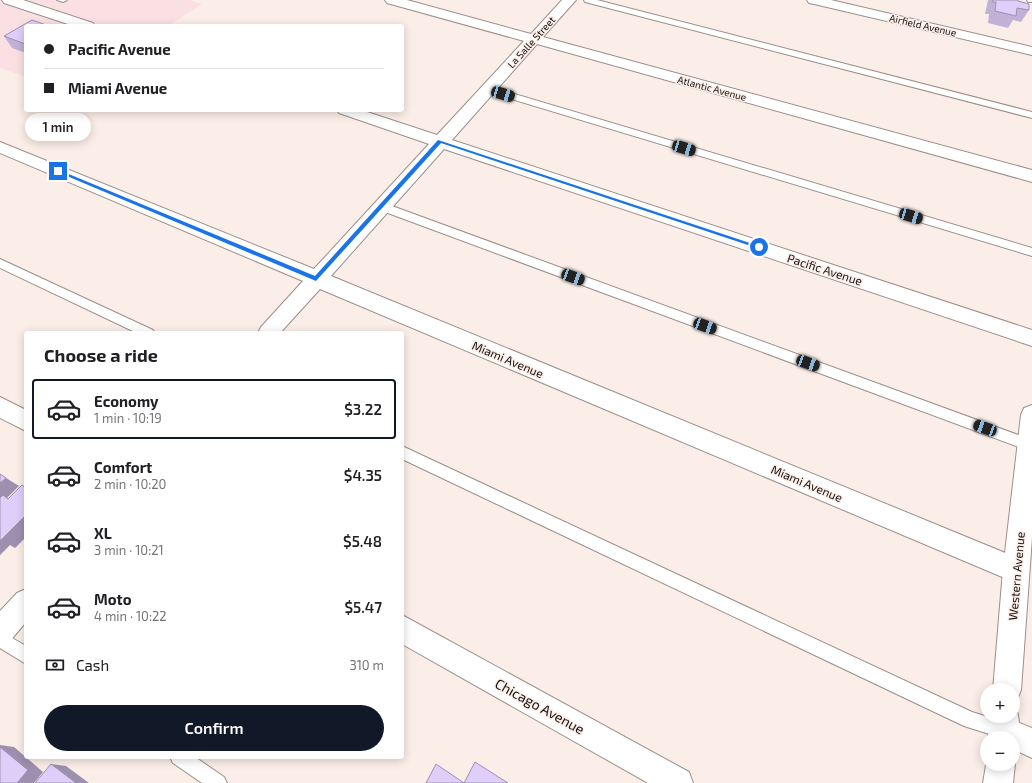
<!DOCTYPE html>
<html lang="en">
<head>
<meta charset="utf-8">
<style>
  :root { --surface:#fff; --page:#f6f6f6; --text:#202124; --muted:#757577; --line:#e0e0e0; --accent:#111827 }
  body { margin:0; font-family:"Exo 2",sans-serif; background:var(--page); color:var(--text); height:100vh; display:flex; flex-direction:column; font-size:15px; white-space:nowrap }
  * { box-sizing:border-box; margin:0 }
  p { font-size:13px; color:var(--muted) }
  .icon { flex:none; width:22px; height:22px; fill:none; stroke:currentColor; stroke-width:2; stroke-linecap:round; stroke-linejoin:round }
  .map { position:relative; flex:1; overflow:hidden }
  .panel { position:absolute; left:24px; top:331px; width:380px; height:428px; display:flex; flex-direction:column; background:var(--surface); border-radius:4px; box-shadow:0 2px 10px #0003 }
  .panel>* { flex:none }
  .top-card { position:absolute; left:24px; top:24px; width:380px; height:88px; border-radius:4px; box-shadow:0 2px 10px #0003; display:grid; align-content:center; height:88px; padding:0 20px; background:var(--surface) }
  .fabs { position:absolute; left:980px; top:683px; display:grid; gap:8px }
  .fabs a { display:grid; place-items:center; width:40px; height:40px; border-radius:50%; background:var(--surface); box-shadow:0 2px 10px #0003; font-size:20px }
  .end { position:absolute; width:18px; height:18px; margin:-9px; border:5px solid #1a73e8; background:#fff; box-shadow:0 0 0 2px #fff }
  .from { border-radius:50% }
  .bubble { position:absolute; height:28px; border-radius:14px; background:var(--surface); box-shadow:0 2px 10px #0003; font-size:13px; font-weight:600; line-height:28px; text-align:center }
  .car { position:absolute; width:12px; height:24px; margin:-12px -6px; border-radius:5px; box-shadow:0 0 3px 1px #0007; background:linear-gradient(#222 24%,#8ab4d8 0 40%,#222 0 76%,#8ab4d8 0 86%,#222 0) }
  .top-card b { display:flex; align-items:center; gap:14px; height:38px; font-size:15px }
  .top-card b+b { border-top:1px solid var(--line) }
  .top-card i { width:10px; height:10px; background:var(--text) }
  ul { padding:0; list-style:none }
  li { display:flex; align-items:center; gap:12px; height:60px; margin:0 8px 6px; padding:0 12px; border:2px solid transparent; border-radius:4px }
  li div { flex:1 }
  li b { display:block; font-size:15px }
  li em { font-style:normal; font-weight:600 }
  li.current { border-color:var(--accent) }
  li>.icon { width:36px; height:36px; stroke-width:1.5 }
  h2 { padding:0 20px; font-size:18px; line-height:48px }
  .pay { display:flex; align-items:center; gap:10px; height:44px; padding:0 20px; font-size:15px }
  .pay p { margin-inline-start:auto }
  .button { display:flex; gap:8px; margin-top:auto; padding:8px 20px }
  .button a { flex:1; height:46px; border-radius:24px; background:var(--accent); color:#fff; font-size:16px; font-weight:600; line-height:46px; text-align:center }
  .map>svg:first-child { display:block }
</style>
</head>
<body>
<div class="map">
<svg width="1032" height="783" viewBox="0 0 1032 783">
  <rect width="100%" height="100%" fill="#fbeee8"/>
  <path fill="#fbe0e3" d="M0,0H190L202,4L168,26H26V77L0,68Z"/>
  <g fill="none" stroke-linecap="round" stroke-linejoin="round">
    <g stroke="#9b8f8a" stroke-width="2">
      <path id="service" d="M57,0H67L63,2Z
        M584,0H597L1032,112V118L585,2Z
        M1027,0H1032V2H1028Z
        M488,86L1032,248V256L485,91L483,89Z
        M381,202L1032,440V450L1029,451L1024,449L377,209L376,206L377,203Z
        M0,259L153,330L155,333H137L0,268Z
        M402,446L972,712L1010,724L1013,730L1010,736L1002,738L964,726L402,459Z
        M0,631L26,646V664L0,648Z
        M170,757H195L224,777L227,783H202L173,763Z"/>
    </g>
    <g stroke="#9b8f8a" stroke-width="2">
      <path id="minor" d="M2,0H23L93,23L95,26H74L4,3Z
        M385,0H407L531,34L562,0H576L543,37L1032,170V182L537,44L452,140L1032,330V346L444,149L331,276L1025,561L1029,570L1025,579L1016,583L1007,579L320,289L280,333H258L261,327L303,281L0,153V142L314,269L429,144L339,113L337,110H361L437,135L524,41L387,3Z
        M807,0H831L1032,47V55L814,4L809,3Z
        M0,397L26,410V431L0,418Z
        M26,589V622L10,641L0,645V611L17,593Z
        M402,615L689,772L693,783H648L402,644Z
        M1002,716L1032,728V758L1013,749V738H993L989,730L994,720Z"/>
    </g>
    <g stroke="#9b8f8a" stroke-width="2">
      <path id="tertiary" d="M1032,405V537L1021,690L1017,700L1013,702V690H993L1003,570L1021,415L1024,408Z
        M1013,705L1015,706C1021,720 1020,735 1013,749V738H988L990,716H1013Z
        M987,759V764H1013V759L1015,764L1013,783H983Z"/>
    </g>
    <use href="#service" fill="#fff" fill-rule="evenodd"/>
    <use href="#minor" fill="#fff" fill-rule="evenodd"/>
    <use href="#tertiary" fill="#fff" fill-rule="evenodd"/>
  </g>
  <path fill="#c1b1d7" d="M988,0H1018V1L1029,10L1021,22L1013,20L1008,28L988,23L989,14H985Z
    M26,26V53L12,48L4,36Z"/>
  <path fill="#9d90af" d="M6,478L19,486L0,505V483Z
    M26,515V537L15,548L10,545L0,555V539Z
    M0,745L14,747L43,772L34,783H17L0,747Z
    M51,764L66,766L89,783H76Z"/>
  <path fill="#e0cefa" stroke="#9d90af" d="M993,0H1018V1L1029,4V10L1017,8L1016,16L995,11L996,2H992Z
    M32,20L49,26H26V43L25,44L4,36Z
    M0,474L6,478L0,483Z
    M22,485L26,488V515L1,540H0V498L3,495L8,499Z
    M0,747L28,770L17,783H0Z
    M475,762L508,783H426L436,764L464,783Z
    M51,764L76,783H35Z"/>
  <path fill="#1a73e8" d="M438,140L762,247L757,248L441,143L316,281L55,171L59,170L315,276Z"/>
  <g text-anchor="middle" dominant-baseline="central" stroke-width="3" stroke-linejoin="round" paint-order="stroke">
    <g font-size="10" fill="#181311" stroke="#fbeee8">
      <text transform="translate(923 25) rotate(13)">Airfield Avenue</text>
      <text transform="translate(531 42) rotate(-48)">La Salle Street</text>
      <text transform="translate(712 88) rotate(15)">Atlantic Avenue</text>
    </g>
    <g font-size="12" fill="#181311" stroke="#fbeee8">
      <text transform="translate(825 269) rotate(18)">Pacific Avenue</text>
      <text transform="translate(508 359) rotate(23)">Miami Avenue</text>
      <text transform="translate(807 483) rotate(23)">Miami Avenue</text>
      <text transform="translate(1016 576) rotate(-85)">Western Avenue</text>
    </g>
    <g font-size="14" fill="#181311" stroke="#fbeee8">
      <text transform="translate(540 706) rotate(29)">Chicago Avenue</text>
    </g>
  </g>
</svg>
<div class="fabs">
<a>+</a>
<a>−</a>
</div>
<i class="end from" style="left:759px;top:247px"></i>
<i class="end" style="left:58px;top:171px"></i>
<div class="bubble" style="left:25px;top:113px;width:66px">1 min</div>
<i class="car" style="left:503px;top:94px;rotate:106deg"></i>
<i class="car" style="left:684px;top:148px;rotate:107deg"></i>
<i class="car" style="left:911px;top:216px;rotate:107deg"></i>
<i class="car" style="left:573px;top:277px;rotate:110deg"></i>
<i class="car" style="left:705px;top:326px;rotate:110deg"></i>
<i class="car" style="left:808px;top:363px;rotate:110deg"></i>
<i class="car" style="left:985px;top:428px;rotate:290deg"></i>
<div class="top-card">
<b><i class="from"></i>Pacific Avenue</b>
<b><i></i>Miami Avenue</b>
</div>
<section class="panel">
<h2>Choose a ride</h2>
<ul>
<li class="current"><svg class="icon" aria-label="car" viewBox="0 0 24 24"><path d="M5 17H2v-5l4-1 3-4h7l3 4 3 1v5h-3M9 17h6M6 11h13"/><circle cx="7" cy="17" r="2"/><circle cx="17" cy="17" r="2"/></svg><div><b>Economy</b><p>1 min · 10:19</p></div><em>$3.22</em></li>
<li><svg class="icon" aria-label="car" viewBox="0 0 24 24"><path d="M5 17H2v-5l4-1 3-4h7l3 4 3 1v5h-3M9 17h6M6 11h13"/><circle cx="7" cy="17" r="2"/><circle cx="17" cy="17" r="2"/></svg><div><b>Comfort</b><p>2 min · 10:20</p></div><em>$4.35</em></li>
<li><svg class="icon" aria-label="car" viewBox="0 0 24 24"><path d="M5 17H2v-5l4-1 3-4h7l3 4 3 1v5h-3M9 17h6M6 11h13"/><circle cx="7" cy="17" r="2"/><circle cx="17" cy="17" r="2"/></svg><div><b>XL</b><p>3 min · 10:21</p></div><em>$5.48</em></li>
<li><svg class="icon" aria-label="car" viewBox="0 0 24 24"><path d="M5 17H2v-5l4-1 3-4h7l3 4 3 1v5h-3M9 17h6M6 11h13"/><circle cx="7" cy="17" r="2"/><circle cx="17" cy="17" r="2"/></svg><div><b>Moto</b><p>4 min · 10:22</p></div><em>$5.47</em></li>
</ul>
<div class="pay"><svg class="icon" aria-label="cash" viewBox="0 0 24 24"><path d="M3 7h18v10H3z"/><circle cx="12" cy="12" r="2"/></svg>Cash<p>310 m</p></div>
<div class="button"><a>Confirm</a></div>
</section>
</div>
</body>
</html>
